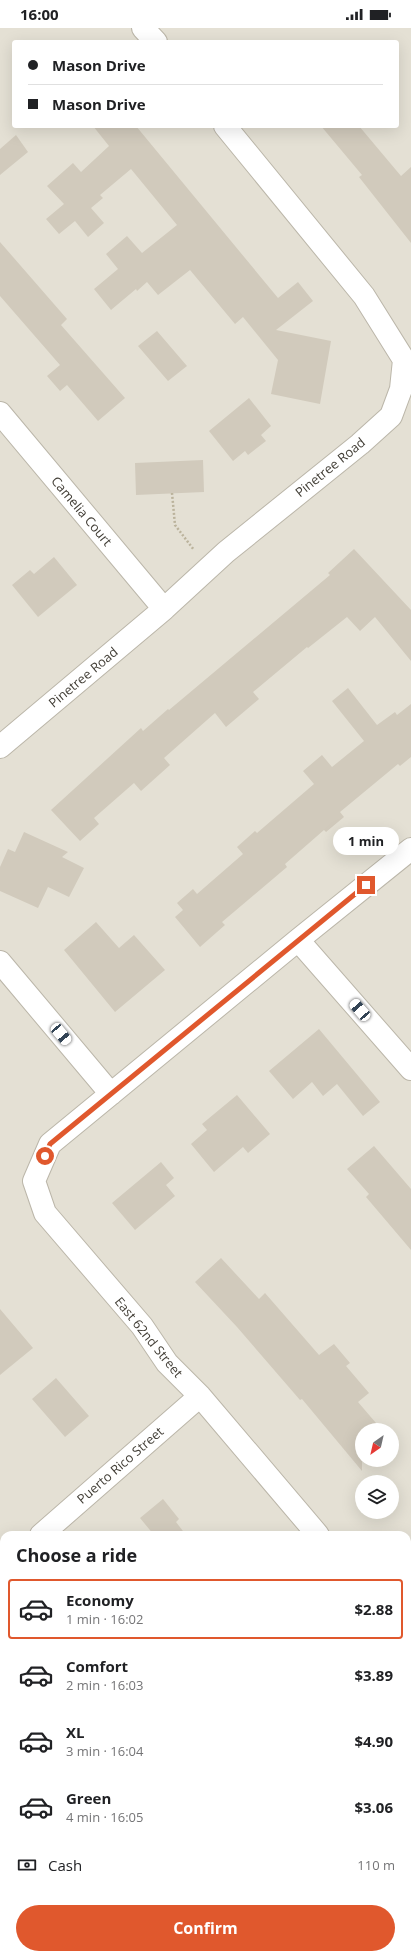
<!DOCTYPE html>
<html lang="en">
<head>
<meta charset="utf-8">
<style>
  :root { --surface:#fff; --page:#f2f2f2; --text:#202124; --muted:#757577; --line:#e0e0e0; --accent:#e0582d }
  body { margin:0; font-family:"Open Sans",sans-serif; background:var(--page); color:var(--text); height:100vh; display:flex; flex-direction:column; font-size:15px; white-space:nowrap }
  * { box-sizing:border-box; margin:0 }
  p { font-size:13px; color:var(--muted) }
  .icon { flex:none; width:22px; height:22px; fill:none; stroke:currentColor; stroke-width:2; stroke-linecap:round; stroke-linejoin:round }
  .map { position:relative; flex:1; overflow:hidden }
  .side { position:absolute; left:0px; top:1503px; width:411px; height:428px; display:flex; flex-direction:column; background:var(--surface); border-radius:12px 12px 0 0; box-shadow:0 4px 16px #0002 }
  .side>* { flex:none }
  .banner { position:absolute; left:12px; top:12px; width:387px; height:88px; border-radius:4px; box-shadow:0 4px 16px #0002; display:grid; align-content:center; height:88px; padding:0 16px; background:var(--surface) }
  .needle { width:26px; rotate:214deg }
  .controls { position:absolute; left:355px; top:1395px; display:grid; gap:8px }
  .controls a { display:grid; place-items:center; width:44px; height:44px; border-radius:50%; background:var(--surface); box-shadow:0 4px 16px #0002; font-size:20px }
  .end { position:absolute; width:18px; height:18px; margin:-9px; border:5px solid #e0582d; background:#fff; box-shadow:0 0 0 2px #fff }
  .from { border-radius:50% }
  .bubble { position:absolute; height:28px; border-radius:14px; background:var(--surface); box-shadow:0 4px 16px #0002; font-size:13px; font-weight:700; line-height:28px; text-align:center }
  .car { position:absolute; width:12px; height:24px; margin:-12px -6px; border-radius:5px; box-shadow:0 0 3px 1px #0007; background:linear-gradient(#fff 24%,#345 0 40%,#fff 0 76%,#345 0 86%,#fff 0) }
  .banner b { display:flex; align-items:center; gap:14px; height:38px; font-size:15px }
  .banner b+b { border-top:1px solid var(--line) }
  .banner i { width:10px; height:10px; background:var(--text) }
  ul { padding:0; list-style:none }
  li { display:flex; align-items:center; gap:12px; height:60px; margin:0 8px 6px; padding:0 8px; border:2px solid transparent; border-radius:4px }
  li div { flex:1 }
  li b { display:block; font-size:15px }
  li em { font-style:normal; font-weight:700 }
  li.active { border-color:var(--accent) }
  li>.icon { width:36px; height:36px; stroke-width:1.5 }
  h2 { padding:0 16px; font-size:18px; line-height:48px }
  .pay { display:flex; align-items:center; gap:10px; height:44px; padding:0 16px; font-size:15px }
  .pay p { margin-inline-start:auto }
  .button { display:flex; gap:8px; margin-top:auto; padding:8px 16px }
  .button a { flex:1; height:46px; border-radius:24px; background:var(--accent); color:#fff; font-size:16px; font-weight:700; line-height:46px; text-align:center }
  .status { display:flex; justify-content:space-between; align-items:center; height:28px; padding:0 20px; background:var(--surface); direction:ltr }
  .status svg { height:11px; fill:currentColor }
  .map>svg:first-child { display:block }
</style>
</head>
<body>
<div class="status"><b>16:00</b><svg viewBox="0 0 49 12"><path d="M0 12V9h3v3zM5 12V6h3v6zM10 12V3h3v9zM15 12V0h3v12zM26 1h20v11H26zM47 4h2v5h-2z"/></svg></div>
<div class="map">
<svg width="411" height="1931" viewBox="0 0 411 1931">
  <rect width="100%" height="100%" fill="#f0eee6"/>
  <path fill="#e4e0d4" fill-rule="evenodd" d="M0,0H411V1931H0ZM14,14H397V98H14ZM362,1402H392V1432H362ZM362,1454H392V1484H362ZM4,1507H407V1927H4Z"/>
  <path fill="#d1cabc" d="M93,98H136L278,270L298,254L313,273L276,302L331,313L320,376L271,366L278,332L243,289L235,296L190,242L158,267L147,254L137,263L136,261L111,282L94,261L118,241L106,226L127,208L142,225L177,197L131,141L100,167L103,170L91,180L104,195L88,209L75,193L59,206L46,191L64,176L47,158L73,135L81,144L109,118Z
    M321,98H359L401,148L411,139V215L359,149L362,147Z
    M16,107L28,124L0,147V121Z
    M0,214L67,291L61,297L125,370L98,393L67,357L60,363L47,348L60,337L0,268Z
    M157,303L187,338L168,353L138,318Z
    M249,370L271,398L261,407L266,413L248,427L245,423L233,433L209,403Z
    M203,432L204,464L136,467L135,435Z
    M354,521L411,582V633L375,589L360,603L347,589L308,620L307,619L253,664L259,671L226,699L215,685L164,730L170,737L141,763L134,755L94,790L99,796L80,813L51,782L141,700L143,703L168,681L169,682L330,547L328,545Z
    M54,529L77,557L38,589L12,557L30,542L34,546Z
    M348,660L377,697L395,684L397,687L411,676V729L400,738L398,736L340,784L344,789L326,804L324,802L285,836L287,839L222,894L225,897L200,919L175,889L183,882L177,875L193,861L197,866L243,826L237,819L255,803L257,805L314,756L303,743L322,727L332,739L364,713L332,673Z
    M24,804L68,824L62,829L84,840L69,869L48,859L38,880L0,863V839L8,821L15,824Z
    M96,894L119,920L134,907L165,942L115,984L64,922Z
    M319,1001L380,1074L363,1088L337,1056L323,1068L312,1054L293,1071L269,1043Z
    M237,1067L270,1106L248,1125L243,1119L214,1144L191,1116L207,1102L202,1096Z
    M374,1118L411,1161V1222L366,1169L369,1166L347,1141Z
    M161,1134L174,1150L166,1157L175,1168L135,1202L112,1175Z
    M221,1230L259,1271L265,1265L319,1327L334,1316L350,1335L346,1338L369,1365L358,1374L382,1402H362V1443L302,1371L300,1372L237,1299L195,1254Z
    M0,1281L33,1320L0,1347Z
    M56,1350L89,1388L65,1409L32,1371Z
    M163,1471L179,1491L176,1494L186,1507H154L140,1490Z"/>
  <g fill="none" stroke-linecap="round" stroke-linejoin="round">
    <g stroke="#bbb6a9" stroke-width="24">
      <path id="minor" d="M143,0L156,14
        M0,385L164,581
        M0,719L164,581L226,524L360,416L391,388L401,361L404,332L364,268L225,98
        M298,912L411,1041
        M0,934L111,1066
        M41,1507L200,1368
        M318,1507L200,1368L167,1335L142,1298L45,1185L34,1153L50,1116L298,912L411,821
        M0,1543L4,1539
        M407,1613L411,1617
        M0,1673L4,1678
        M207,1927L211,1931"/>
    </g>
    <path stroke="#bbb39c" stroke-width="2.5" stroke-dasharray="2 2" stroke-linecap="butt" d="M172,465L175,497L194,522"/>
    <use href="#minor" stroke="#fff" stroke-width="22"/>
  </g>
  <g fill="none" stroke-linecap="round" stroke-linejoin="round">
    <path stroke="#e0582d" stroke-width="5" d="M45,1128L50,1116L366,857"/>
  </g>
  <g text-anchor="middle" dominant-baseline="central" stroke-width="3.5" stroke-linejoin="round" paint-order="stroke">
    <g font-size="13" fill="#423e36" stroke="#fff">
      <text transform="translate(330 439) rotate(-39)">Pinetree Road</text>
      <text transform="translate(82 483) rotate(50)">Camelia Court</text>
      <text transform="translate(83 649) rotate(-40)">Pinetree Road</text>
      <text transform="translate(149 1309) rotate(51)">East 62nd Street</text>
      <text transform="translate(120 1437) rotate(-41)">Puerto Rico Street</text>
    </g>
  </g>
</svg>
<div class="controls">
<a><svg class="needle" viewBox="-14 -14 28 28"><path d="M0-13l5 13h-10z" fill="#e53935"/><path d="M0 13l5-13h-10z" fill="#757577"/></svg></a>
<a><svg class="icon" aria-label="layers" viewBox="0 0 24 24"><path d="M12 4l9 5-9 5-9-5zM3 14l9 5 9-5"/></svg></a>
</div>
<i class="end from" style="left:45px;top:1128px"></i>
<i class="end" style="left:366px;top:857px"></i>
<div class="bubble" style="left:333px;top:799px;width:66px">1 min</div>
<i class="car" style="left:360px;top:982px;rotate:319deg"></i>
<i class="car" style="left:61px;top:1006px;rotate:140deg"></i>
<div class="banner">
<b><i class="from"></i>Mason Drive</b>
<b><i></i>Mason Drive</b>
</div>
<section class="side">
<h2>Choose a ride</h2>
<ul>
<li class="active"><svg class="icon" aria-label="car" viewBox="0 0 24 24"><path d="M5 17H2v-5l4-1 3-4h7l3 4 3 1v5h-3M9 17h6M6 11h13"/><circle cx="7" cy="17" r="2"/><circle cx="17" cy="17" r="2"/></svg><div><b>Economy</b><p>1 min · 16:02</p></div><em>$2.88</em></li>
<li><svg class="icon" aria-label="car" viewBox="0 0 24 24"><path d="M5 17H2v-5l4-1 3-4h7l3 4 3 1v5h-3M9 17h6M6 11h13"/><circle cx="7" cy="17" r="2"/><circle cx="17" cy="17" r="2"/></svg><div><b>Comfort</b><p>2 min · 16:03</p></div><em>$3.89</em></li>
<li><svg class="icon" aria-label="car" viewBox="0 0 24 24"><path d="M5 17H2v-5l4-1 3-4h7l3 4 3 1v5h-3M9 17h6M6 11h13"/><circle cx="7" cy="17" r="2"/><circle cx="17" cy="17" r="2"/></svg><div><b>XL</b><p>3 min · 16:04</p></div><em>$4.90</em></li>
<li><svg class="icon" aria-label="car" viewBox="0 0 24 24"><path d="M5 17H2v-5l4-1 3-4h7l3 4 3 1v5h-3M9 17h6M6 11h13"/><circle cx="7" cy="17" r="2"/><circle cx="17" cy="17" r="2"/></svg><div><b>Green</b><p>4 min · 16:05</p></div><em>$3.06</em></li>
</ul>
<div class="pay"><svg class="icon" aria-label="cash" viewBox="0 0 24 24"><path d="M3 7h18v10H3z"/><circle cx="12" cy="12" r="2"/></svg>Cash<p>110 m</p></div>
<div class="button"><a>Confirm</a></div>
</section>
</div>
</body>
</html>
